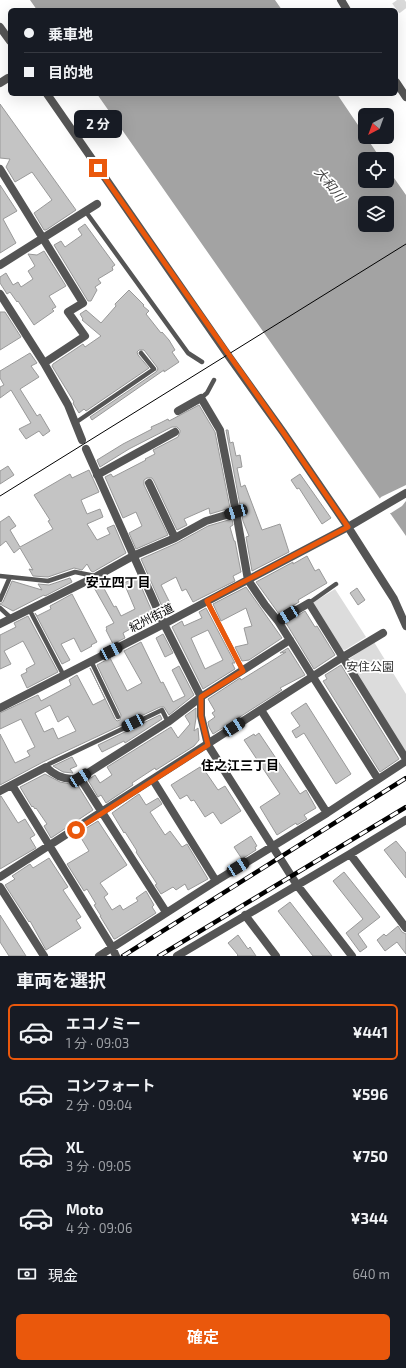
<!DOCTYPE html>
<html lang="ja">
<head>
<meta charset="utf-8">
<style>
  :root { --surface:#171b24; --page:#20242c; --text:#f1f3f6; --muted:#9ea1a6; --line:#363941; --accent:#ea580c }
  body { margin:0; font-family:"Exo 2","Noto Sans JP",sans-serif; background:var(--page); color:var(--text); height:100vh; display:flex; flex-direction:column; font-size:15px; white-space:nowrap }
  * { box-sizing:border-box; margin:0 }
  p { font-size:13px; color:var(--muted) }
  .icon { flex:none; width:22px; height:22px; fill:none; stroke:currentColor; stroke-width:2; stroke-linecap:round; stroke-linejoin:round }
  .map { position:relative; height:956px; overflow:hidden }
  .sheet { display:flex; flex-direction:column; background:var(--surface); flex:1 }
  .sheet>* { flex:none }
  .top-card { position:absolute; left:8px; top:8px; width:390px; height:88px; border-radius:6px; box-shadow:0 4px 16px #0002; display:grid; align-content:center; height:88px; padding:0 16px; background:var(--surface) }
  .needle { width:26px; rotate:221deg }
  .tools { position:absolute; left:358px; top:108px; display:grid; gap:8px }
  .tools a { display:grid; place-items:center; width:36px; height:36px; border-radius:6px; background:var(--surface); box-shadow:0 4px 16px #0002; font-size:20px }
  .end { position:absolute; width:18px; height:18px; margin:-9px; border:5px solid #ea580c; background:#fff; box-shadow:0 0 0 2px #fff }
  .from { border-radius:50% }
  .bubble { position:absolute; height:28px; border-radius:6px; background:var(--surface); box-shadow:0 4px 16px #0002; font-size:13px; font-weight:700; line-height:28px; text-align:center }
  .car { position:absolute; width:12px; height:24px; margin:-12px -6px; border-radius:5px; box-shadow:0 0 3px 1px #0007; background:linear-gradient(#222 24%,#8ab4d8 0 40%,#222 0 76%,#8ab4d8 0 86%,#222 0) }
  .top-card b { display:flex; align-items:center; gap:14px; height:38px; font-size:15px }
  .top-card b+b { border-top:1px solid var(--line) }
  .top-card i { width:10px; height:10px; background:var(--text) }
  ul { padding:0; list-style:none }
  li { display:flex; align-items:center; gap:12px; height:56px; margin:0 8px 6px; padding:0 8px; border:2px solid transparent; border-radius:6px }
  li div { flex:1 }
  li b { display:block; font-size:15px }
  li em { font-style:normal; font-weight:700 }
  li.current { border-color:var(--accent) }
  li>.icon { width:36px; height:36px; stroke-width:1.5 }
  h2 { padding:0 16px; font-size:18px; line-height:48px }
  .pay { display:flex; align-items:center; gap:10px; height:44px; padding:0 16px; font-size:15px }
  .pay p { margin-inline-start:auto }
  .action { display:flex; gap:8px; margin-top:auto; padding:8px 16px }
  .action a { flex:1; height:46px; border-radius:6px; background:var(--accent); color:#fff; font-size:16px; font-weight:700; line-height:46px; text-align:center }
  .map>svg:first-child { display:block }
</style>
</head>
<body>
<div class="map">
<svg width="406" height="956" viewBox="0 0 406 956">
  <rect width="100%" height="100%" fill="#fff"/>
  <path fill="#dcdcdc" d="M335,589L366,637L345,650L341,649L313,606L314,602Z
    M374,642L406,694V752L349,663V659Z"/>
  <path fill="#a3a3a3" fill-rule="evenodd" d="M30,0H275L282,10H37Z
    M97,94H337L381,159H365V181H387V168L406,195V536ZM365,203H387V225H365Z"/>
  <path fill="#fff" d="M406,485V501L402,506L391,513H387L379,500L381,497Z"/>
  <path fill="#c4c4c4" stroke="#999" fill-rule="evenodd" d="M0,104L76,210L46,230H44L34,213L52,200L32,172L15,182L6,167L10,159L0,158Z
    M0,185L17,211L3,219L16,243L0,253Z
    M85,224L115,265L112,267L113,270L98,279L101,283L95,287L97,290L91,301H88L54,245L61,241L65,247L82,235L78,229Z
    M44,251L66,286L49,296L56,307L52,309L54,311L34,325L18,301L17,302L10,292L7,294L0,283V277L6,273L13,285L18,282L21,287L33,279L28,271L35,266L28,254L37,255Z
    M129,290L144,305L143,306L149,311L146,314L161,333L162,332L169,340L175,350L172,352L179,362L164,372V370L92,420L90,417L156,372L158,369L157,367L144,350H139L137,352L138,355L149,368L86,411L84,409L79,413L74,405L73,403L74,402L52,366L53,364L83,344L85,347L101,336L82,320L83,319L80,314L86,310L101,323L116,306L115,304Z
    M0,312H5L21,337L0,350Z
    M30,353L37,363L31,366L39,377L20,389L37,416L40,414L50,431L43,436L39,431L26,439L19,429L31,423L11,390L0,398V387L4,385L0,378V371Z
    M199,405L215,432L230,508L210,514L209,508L184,519L187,525L177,530L154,481L152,478H147L144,480V485L168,535L136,549L129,533L142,526L136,512L123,518L105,477L111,474L113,477L146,460L145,459L155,454L153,450L178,437L180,432V430L177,427H172L129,449L100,467L97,460L123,444L152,429L151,427L160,423L168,419L169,421Z
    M226,430H228L230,443L233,442L236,456L240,455L242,467L237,468L241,487L245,485L262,530L280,524L289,552L252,571L246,537L249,536L243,521Z
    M8,466L14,475L0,484V471Z
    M89,470L99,492L81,500L87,514L100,509L103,517L87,524L97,540L110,534L107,528L114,525L126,553L93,572L91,571L87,564L82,570L74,568L48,577L33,576L29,569L33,570L20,548L14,553L6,541L0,546V522L9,516L16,526L10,530L20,547L53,529L48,521L50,520L34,495L70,474L72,478Z
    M300,474L331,518L322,524L299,488L297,489L291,480Z
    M232,519L233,525L230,527L234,541H235L241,572L233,576L235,581L193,602L186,589L182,591L176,577L161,585L172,607L164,611L141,559L177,543L208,526Z
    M307,556L315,571L319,569L327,583L298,600L299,602L279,614L256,582L293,562V564Z
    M137,577L154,616L123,633L125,638L113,644L106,630L107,629L106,627L114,623L92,584L100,581L114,607L116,606L121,616L135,609L124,583Z
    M70,578L72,582L45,596L44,595L13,611L0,604L3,602L12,581L42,590L38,584L49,585Z
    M246,587L282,638L249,660L242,661L235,647L248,644L244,628L252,626L246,608L221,621L213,604Z
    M357,588L365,600L358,605L350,593Z
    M72,594L97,642L91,645L92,646L81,652L74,638L61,644L70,660L62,664L35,613L37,616L51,609L50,606Z
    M206,608L235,663H232L235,669L203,689L172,627L182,621L184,626L202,618L199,612ZM208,630L223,660L205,669L191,638Z
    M305,611L315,627L317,626L335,655L314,669L286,623Z
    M28,616L58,672L27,688L21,675L27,672L26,669L35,664L29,652L23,641L4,651L11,664L0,669V635L16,627L14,623Z
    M163,634L173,653L165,657L156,638Z
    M141,642L161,683L163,682L173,702L185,696L172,670L179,666L194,695L169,715L164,707H160L43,762L0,785V734L15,763L30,756L27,751L35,747L21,719L0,729V713L38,695L41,701L71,685L69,680L77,675L93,705L105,699L90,668L115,719L117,721L120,720L121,715L97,665L110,658L127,691L142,683L124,651ZM50,705L58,722L68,716L76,731L58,739L53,728L44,732L35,713Z
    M288,648L305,675L280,688L282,690L213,734L209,727L208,722L215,717L212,713L215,711L208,699L240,678L241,680L286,652L280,653Z
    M341,665L399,759L380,772L323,681L327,679L325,675Z
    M306,703L351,774L336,784L304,733L296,738L292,731L300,726L291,713Z
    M196,708V718L194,731L198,728L199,740L194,746L156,770L155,768L132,783L133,785L106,803L101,795L98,797L88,780L95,775L100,783L112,775L107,767L171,727L178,738L190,724L185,716Z
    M160,715L162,719L125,743L124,741L102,752L98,745Z
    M259,733L300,794L306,790L316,808L304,815L307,819L297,825L296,823L277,835L260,807L280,794L244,740L254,734L255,736Z
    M72,757L77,766L70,769L73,773L63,772L53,766Z
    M200,767L203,772L205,771L218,790L225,786L241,811L221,824L213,812L205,817L194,800L191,801L187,795L180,799L171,785Z
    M45,774L60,782L70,784H77L93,810L51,838L44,826L47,824L36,808L35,809L33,806L32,807L20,787Z
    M139,794L146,805L158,798L162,804L150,812L165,835L170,831L182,847L187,844L208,879L188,890L185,884L176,890L173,887L161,894L155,885L157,884L136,852L137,851L125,832L124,833L112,813Z
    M0,796H1L18,823L25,819L35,835L30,838L36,848L0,869Z
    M98,821L127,865L100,883L108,894L104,897L112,910L120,905L123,910L138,901L136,898L146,891L154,905L152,907L156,913L115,939H114L100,916H101L94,905L96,904L87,889L84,891L67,864L89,851L78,833Z
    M251,836L257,846L255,847L256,850L242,859L234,847Z
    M396,841L406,853V878L384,850Z
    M49,858L68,887L63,890L81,917L76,920L81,928L46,950L30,921L29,922L5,885L15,879L12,876L30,864L33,868Z
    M344,872L380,917L358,934L367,947L360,952L346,933L363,919L333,881Z
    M290,902L332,956H313L278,911Z
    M0,915L26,956H9L0,942Z
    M398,926L402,932L406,934V954L397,942L385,951L377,940L384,934L386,936Z
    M238,935L248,949L250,947L256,956H237L238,955L228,943Z"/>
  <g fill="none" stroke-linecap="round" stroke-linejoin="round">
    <path stroke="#d9d9d9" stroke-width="12" stroke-dasharray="12 6" stroke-linecap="butt" d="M397,0L406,12"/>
    <path stroke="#555" stroke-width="4.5" d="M86,212L188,353L202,362
      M201,398L207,393L214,380
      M75,423L154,369L141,353
      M0,576L48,581L75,572L95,576
      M0,600L10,577
      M207,601L243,671
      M309,603L336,584
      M0,608L11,618
      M29,609L64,676
      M91,661L118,717
      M46,767L49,764L162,710L168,722"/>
    <path stroke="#555" stroke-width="8" d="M341,0L347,10
      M0,27L10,41
      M396,82L406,97
      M0,83L8,78
      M47,94L230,358L283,432L348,527L394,599L406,626
      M0,169L83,303L68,312L85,336L44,363
      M0,265L97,204
      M0,294L44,363L68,405L82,440
      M86,449L164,624L201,697V716L208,745L297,885L352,956
      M97,475L175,432
      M149,483L175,538
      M236,512L248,580L265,605L278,621L313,677L378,779
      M278,621L309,603L406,759
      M0,624L97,576L133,556L175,538L206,521L236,512L220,430L201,398L178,411
      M0,708L164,624L348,527L406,493
      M261,710L327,813
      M80,778L166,912
      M153,780L216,881
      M12,785L112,947L116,956
      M0,791L46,767C55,776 67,781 80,778L168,722L201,697L290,640
      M350,854L406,928
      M0,877L343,657L383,633
      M0,887L44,956
      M245,915L276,956
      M99,956L216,881L327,813L406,761
      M177,956L350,854L406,820"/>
    <path stroke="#000" stroke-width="1" d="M0,496L406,244"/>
    <g stroke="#000" stroke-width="4.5">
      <path id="rail" d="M123,956L406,778
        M159,956L406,807"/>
    </g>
    <use href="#rail" stroke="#fff" stroke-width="3" stroke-dasharray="9" stroke-linecap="butt"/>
  </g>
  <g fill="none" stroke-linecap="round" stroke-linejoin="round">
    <path stroke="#ea580c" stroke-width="5" d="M76,830L208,745L201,716V697L243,671L207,601L348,527L283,432L98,168"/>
  </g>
  <g text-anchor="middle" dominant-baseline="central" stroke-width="3.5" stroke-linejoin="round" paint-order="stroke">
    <g font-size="12" fill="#000" stroke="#fff">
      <text transform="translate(151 617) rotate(-27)">紀州街道</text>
    </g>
    <g font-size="12" fill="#333" stroke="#fff">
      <text x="370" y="666">安住公園</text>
    </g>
    <g font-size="13" font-style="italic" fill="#444" stroke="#fff">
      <text transform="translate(330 184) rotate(51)">大和川</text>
    </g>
    <g font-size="13" font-weight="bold" fill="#000" stroke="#fff">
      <text x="118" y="582">安立四丁目</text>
      <text x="240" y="765">住之江三丁目</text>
    </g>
  </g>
</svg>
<div class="tools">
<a><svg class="needle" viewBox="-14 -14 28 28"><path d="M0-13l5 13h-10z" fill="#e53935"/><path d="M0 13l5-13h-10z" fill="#9ea1a6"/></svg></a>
<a><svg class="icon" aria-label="locate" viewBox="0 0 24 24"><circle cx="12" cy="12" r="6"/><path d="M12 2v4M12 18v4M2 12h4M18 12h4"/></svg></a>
<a><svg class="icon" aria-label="layers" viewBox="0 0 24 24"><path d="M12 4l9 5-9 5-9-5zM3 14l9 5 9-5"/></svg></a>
</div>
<i class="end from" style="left:76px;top:830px"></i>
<i class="end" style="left:98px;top:168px"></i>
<div class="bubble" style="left:74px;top:110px;width:48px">2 分</div>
<i class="car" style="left:236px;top:512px;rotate:254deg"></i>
<i class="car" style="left:288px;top:615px;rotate:239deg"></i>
<i class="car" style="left:111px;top:651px;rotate:63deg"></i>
<i class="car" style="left:133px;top:723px;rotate:244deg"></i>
<i class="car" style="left:234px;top:727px;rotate:57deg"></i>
<i class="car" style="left:80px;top:778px;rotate:57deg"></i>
<i class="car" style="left:238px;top:867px;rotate:58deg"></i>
<div class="top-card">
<b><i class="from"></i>乗車地</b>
<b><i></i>目的地</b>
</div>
</div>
<section class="sheet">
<h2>車両を選択</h2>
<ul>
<li class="current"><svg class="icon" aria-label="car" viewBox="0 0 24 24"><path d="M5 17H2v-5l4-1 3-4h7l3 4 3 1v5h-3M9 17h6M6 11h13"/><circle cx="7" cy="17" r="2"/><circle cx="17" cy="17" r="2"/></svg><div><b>エコノミー</b><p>1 分 · 09:03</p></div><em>¥441</em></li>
<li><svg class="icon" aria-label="car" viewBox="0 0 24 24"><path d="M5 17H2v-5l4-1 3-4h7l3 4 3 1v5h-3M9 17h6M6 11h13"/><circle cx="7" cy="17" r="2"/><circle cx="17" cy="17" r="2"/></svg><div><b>コンフォート</b><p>2 分 · 09:04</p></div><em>¥596</em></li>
<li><svg class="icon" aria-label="car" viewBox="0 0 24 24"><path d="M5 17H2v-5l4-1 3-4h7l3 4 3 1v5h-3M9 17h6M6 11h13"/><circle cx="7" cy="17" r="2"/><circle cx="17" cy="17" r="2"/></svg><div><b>XL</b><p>3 分 · 09:05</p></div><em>¥750</em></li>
<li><svg class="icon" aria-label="car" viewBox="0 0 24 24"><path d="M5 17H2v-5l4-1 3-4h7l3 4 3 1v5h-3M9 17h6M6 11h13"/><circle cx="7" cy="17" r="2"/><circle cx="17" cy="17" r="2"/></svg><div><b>Moto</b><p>4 分 · 09:06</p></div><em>¥344</em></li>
</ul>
<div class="pay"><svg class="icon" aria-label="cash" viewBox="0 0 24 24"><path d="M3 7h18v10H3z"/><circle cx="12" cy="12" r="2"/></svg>現金<p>640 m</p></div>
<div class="action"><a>確定</a></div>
</section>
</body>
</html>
